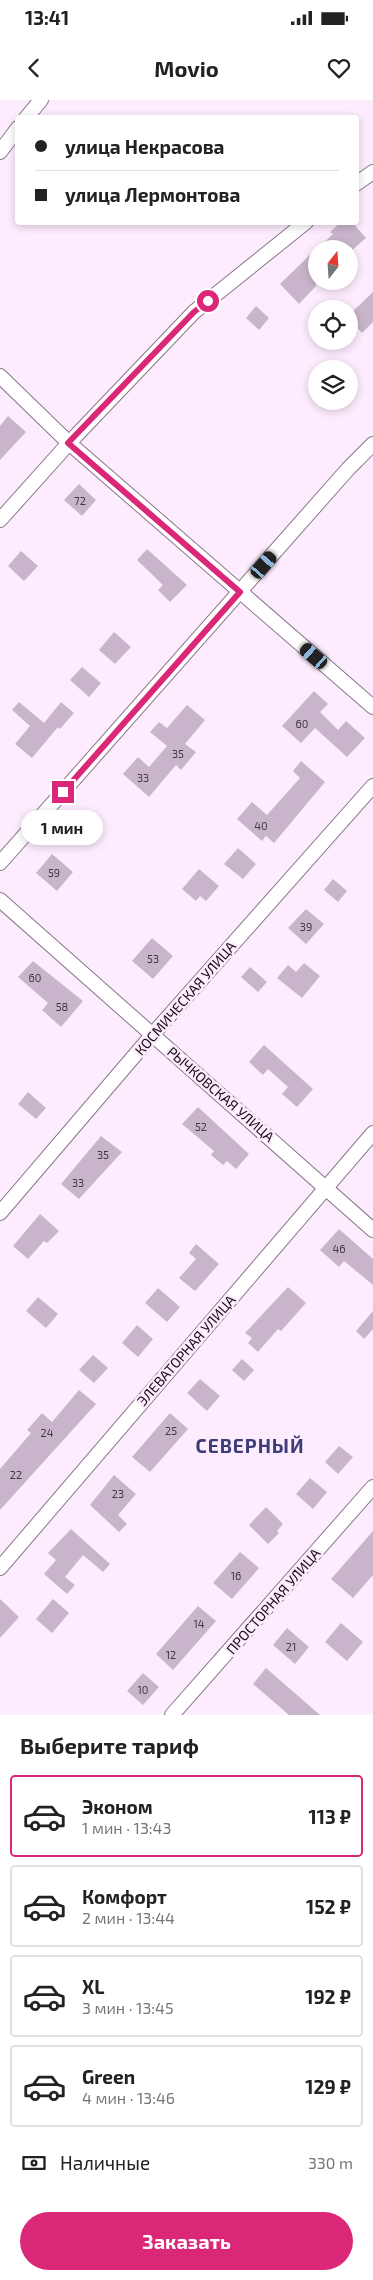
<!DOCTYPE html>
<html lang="ru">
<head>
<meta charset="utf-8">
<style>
  :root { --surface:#fff; --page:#f2f2f2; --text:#222; --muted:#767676; --line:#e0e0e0; --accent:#db2777 }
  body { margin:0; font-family:"Exo 2",sans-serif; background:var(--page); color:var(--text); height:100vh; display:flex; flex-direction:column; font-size:19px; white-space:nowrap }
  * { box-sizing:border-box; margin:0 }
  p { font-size:16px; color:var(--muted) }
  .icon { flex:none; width:28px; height:28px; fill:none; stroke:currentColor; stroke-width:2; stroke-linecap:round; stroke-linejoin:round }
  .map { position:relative; height:1615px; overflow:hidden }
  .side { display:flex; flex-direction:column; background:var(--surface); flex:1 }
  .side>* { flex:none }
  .top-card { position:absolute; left:15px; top:15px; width:344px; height:110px; border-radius:5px; box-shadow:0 2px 8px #0003; display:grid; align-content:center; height:110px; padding:0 20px; background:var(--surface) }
  .needle { width:32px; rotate:17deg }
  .controls { position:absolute; left:308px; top:140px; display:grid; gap:10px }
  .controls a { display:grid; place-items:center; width:50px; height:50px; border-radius:50%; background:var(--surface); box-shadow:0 2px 8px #0003; font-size:25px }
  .end { position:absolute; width:22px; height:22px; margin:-11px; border:6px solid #db2777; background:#fff; box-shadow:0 0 0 2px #fff }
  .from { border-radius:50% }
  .bubble { position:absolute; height:35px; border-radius:18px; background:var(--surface); box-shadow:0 2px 8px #0003; font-size:16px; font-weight:700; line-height:35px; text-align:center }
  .car { position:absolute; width:15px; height:30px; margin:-15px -8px; border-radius:6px; box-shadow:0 0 4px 1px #0007; background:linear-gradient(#222 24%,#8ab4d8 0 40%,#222 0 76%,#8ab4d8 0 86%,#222 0) }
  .top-card b { display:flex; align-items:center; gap:18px; height:48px; font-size:19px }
  .top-card b+b { border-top:1px solid var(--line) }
  .top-card i { width:12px; height:12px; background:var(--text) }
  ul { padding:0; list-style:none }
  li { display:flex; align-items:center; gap:15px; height:82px; margin:0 10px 8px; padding:0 10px; border:2px solid var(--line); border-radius:5px }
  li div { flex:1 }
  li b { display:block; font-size:19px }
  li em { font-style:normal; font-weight:700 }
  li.selected { border-color:var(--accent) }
  li>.icon { width:45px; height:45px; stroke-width:1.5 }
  h2 { padding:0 20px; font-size:22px; line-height:60px }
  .pay { display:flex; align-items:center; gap:12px; height:55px; padding:0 20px; font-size:19px }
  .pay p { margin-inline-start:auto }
  .button { display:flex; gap:10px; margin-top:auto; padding:10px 20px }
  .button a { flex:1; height:58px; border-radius:30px; background:var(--accent); color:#fff; font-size:20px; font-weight:700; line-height:58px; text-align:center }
  .status { display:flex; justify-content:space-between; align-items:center; height:35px; padding:0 25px; background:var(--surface); direction:ltr }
  .status svg { height:14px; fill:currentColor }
  header { display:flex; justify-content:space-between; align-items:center; height:65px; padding:0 20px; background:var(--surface); font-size:22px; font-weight:700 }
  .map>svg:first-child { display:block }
</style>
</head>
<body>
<div class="status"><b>13:41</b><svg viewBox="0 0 49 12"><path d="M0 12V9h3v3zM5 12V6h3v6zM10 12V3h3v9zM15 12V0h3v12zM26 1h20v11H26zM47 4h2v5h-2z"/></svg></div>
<header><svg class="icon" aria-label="back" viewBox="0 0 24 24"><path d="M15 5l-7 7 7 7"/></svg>Movio<svg class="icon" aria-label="heart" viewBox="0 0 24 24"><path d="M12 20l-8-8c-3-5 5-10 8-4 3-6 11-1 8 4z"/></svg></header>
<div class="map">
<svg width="373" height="1615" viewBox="0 0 373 1615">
  <rect width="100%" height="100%" fill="#fdecfe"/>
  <path fill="#c9b5cb" d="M341,122H352L366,138L349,153V149H317L333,134L330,132Z
    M316,149V186L299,204L280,184Z
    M373,192V222L362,233L349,219V215Z
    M256,206L269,218L259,230L246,218Z
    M8,316L26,332L0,360V326Z
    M79,384L96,400L82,416L64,400Z
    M147,449L187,485L170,502L158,490L163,485L137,460Z
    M21,451L38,466L24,481L8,466Z
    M114,532L131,547L115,564L99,550Z
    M82,567L101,583L89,597L70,580Z
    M314,591L328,604L320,612L338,630L346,621L365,638L347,657L315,628L301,643L282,626Z
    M19,602L44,623L61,602L74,613L60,629L58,627L32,658L15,644L30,626L12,610Z
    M187,605L205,620L185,644L196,652L181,670L176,665L149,697L123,674L138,657L149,667L167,646L150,632L159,622L167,628Z
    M301,661L325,682L274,743L266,736L262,741L237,719L252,702L267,715L300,678L293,671Z
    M238,748L256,764L243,779L224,764Z
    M52,754L73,772L57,791L36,773Z
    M199,769L219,786L206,801L200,796L196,801L182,789Z
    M333,779L347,791L338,802L324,790Z
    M306,809L324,824L306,844L288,828Z
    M152,838L173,856L153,879L132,861Z
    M33,861L83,901L61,927L42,910L48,903L18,877Z
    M304,863L320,876L302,898L277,878L288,865L296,872Z
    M250,867L267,882L258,892L241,877Z
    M264,945L313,989L297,1007L282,994L288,987L268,969L263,975L249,962Z
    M28,992L46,1008L36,1019L18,1004Z
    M198,1007L249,1054L236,1069L227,1061L223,1065L211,1055L214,1051L182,1024Z
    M101,1036L122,1052L79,1099L61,1084Z
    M40,1114L59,1131L47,1143L44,1141L28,1159L13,1146Z
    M339,1129L373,1159V1185L344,1161L339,1167L320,1150Z
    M196,1144L219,1164L195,1191L179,1178L196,1159L189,1153Z
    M288,1187L306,1203L281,1231L278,1229L258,1252L248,1243L252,1238L245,1233Z
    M158,1188L180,1207L167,1222L145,1203Z
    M38,1197L58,1214L46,1228L26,1211Z
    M373,1211V1229L364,1239L356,1231Z
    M137,1225L153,1239L138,1257L122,1243Z
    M93,1255L108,1268L94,1283L79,1270Z
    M242,1259L254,1270L244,1281L232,1270Z
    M200,1279L220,1296L207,1311L187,1293Z
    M79,1290L96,1304L0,1410V1369L31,1333L27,1330L42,1313L52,1322Z
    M170,1313L188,1329L150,1372L132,1357Z
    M339,1346L353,1357L338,1374L325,1362Z
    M114,1375L136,1394L118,1415L127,1424L119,1432L90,1405Z
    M310,1378L327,1392L313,1409L296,1394Z
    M266,1407L283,1424L277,1431L279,1433L268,1444L249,1425Z
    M71,1429L110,1464L103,1472L83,1455L65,1477L75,1485L67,1494L44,1474L56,1460L48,1453Z
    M373,1431V1475L353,1498L331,1479Z
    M240,1452L259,1468L232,1499L213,1483Z
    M0,1499L19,1517L0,1538Z
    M53,1499L69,1513L52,1533L36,1519Z
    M198,1506L216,1521L173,1570L156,1554Z
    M341,1523L363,1542L347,1561L325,1542Z
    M287,1528L309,1547L295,1564L273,1545Z
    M266,1568L320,1615H289L253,1584Z
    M143,1573L159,1587L143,1605L127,1591Z"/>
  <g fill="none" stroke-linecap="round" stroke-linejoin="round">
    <g stroke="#89768b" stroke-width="16">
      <path id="street" d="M26,18L41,0
        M0,52L18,28
        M356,84L373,72
        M0,276L69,343L373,607
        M0,420L69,343L194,212L306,122
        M0,763L348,369L373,344
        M0,800L373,1130
        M0,1113L153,934L373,686
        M0,1468L373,1033
        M172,1615L373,1387"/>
    </g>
    <use href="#street" stroke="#fff" stroke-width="14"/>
  </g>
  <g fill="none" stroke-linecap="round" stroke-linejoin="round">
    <path stroke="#db2777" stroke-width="6" d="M63,692L240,492L68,343L194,212L208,201"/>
  </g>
  <g text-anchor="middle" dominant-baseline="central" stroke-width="5" stroke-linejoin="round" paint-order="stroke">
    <g font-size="11" fill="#423842">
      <text x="80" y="400">72</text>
      <text x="302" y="623">60</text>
      <text x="178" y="653">35</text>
      <text x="143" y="677">33</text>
      <text x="261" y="725">40</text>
      <text x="54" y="772">59</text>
      <text x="306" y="826">39</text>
      <text x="153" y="858">53</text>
      <text x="35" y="877">60</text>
      <text x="62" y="906">58</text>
      <text x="201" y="1026">52</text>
      <text x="103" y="1054">35</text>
      <text x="78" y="1082">33</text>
      <text x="339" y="1148">46</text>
      <text x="171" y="1330">25</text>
      <text x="47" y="1332">24</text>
      <text x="16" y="1374">22</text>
      <text x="118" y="1393">23</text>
      <text x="236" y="1475">16</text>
      <text x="199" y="1523">14</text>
      <text x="291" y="1546">21</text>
      <text x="171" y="1554">12</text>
      <text x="143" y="1589">10</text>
    </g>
    <g font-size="14" fill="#150e15" stroke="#fdecfe">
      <text transform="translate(185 898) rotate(-49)">КОСМИЧЕСКАЯ УЛИЦА</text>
      <text transform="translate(221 994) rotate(41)">РЫЧКОВСКАЯ УЛИЦА</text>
      <text transform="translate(186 1250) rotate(-49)">ЭЛЕВАТОРНАЯ УЛИЦА</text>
      <text transform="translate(273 1501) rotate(-49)">ПРОСТОРНАЯ УЛИЦА</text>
    </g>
    <g font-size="19" font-weight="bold" letter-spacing="1" fill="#3b3c78" stroke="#fdecfe">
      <text x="250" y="1345">СЕВЕРНЫЙ</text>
    </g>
  </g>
</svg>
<div class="controls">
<a><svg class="needle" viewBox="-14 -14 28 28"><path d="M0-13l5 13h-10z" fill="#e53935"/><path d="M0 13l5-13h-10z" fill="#767676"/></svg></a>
<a><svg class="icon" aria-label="locate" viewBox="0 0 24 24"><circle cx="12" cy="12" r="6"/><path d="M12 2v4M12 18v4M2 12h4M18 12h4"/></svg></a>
<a><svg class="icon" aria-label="layers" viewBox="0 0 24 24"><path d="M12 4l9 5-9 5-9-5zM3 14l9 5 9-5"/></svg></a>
</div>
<i class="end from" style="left:208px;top:201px"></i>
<i class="end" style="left:63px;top:692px"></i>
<div class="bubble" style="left:21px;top:710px;width:82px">1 мин</div>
<i class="car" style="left:264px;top:465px;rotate:41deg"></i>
<i class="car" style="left:314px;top:556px;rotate:311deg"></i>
<div class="top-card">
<b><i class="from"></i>улица Некрасова</b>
<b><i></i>улица Лермонтова</b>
</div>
</div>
<section class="side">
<h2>Выберите тариф</h2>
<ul>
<li class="selected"><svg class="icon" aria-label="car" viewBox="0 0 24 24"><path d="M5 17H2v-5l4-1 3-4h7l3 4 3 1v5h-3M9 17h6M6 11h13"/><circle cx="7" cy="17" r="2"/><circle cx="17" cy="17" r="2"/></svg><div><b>Эконом</b><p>1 мин · 13:43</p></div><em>113 ₽</em></li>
<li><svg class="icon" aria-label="car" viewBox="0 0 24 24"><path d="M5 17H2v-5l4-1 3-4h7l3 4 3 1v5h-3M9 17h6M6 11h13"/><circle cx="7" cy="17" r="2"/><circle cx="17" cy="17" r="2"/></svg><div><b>Комфорт</b><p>2 мин · 13:44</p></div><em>152 ₽</em></li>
<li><svg class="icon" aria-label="car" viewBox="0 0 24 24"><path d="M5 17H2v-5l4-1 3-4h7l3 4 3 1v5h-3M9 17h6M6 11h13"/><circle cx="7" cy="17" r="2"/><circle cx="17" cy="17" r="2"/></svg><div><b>XL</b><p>3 мин · 13:45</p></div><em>192 ₽</em></li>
<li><svg class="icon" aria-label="car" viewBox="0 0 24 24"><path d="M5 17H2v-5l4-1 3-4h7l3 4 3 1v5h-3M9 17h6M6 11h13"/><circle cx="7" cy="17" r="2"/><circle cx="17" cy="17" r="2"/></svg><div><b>Green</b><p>4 мин · 13:46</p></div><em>129 ₽</em></li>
</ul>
<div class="pay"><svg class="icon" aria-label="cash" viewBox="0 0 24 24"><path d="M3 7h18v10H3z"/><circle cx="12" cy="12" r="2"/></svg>Наличные<p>330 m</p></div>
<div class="button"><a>Заказать</a></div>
</section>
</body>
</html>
